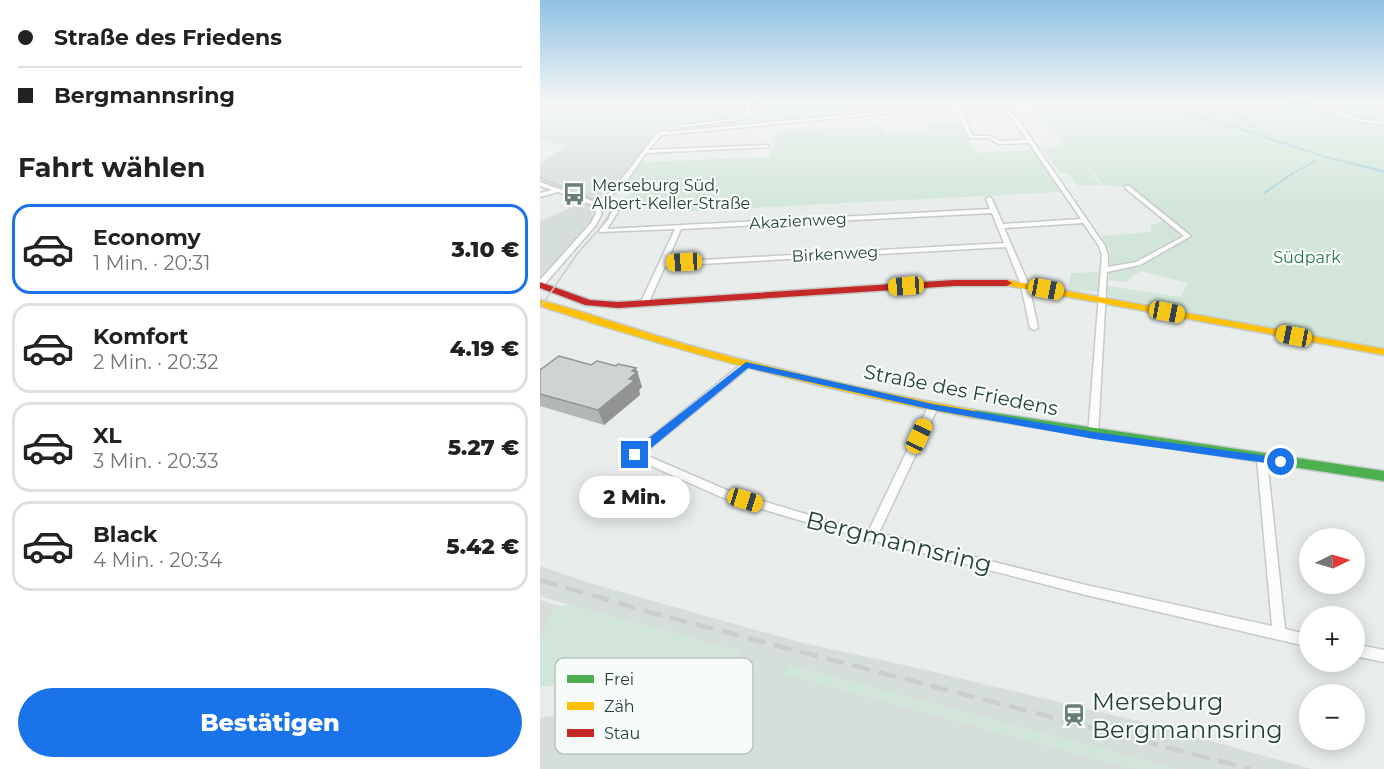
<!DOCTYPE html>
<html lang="de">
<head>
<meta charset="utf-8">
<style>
  :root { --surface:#fff; --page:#f6f6f6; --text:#222; --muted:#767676; --line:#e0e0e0; --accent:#1a73e8 }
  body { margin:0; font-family:Montserrat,sans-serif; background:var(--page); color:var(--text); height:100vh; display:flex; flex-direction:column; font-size:22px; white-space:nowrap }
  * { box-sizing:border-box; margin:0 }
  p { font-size:20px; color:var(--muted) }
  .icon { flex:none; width:33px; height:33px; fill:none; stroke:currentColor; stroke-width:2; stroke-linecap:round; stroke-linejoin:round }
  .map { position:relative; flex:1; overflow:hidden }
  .side { display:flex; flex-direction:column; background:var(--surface); width:540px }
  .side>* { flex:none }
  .hud { display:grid; align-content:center; height:132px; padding:0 18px; background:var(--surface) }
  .needle { width:39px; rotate:85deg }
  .tools { position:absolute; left:759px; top:528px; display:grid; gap:12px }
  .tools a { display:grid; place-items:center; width:66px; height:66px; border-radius:50%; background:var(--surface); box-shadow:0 3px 15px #0003; font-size:30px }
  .end { position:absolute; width:27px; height:27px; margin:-14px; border:8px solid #1a73e8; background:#fff; box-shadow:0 0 0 3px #fff }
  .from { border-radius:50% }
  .bubble { position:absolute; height:42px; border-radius:21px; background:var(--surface); box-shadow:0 3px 15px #0003; font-size:20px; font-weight:800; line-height:42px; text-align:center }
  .car { position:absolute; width:18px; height:36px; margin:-18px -9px; border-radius:8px; box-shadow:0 0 4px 2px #0007; background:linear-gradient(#f5c518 24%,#345 0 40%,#f5c518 0 76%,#345 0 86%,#f5c518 0) }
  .hud b { display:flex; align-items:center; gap:21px; height:57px; font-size:22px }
  .hud b+b { border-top:2px solid var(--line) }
  .hud i { width:15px; height:15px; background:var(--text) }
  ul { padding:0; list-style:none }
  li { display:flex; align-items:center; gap:18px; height:90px; margin:0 12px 9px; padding:0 6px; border:3px solid var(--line); border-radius:18px }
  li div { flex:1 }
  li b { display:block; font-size:22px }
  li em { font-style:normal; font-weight:800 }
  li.active { border-color:var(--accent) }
  li>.icon { width:54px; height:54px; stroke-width:1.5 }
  h2 { padding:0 18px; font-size:27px; line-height:72px }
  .cta { display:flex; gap:12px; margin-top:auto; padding:12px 18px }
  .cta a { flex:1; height:69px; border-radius:36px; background:var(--accent); color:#fff; font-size:24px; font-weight:800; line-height:69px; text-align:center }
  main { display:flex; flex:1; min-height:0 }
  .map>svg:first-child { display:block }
</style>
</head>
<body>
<main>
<section class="side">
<div class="hud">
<b><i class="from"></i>Straße des Friedens</b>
<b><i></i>Bergmannsring</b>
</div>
<h2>Fahrt wählen</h2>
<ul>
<li class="active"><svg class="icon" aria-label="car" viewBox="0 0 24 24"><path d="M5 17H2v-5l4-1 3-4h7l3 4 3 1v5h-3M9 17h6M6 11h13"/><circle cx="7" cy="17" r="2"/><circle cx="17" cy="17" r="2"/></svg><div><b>Economy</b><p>1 Min. · 20:31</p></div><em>3.10 €</em></li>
<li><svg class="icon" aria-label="car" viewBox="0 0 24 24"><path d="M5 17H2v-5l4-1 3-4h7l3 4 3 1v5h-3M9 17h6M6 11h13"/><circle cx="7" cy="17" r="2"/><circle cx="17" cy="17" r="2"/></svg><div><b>Komfort</b><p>2 Min. · 20:32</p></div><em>4.19 €</em></li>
<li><svg class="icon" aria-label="car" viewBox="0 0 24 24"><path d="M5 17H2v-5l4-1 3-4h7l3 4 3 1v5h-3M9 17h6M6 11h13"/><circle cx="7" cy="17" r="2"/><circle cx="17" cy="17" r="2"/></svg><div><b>XL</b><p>3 Min. · 20:33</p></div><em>5.27 €</em></li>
<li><svg class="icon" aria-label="car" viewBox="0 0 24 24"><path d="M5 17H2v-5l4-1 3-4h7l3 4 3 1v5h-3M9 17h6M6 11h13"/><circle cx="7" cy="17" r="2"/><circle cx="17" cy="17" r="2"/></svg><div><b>Black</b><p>4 Min. · 20:34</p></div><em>5.42 €</em></li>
</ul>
<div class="cta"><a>Bestätigen</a></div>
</section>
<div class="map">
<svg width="844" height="769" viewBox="0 0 844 769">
  <rect width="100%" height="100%" fill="#e8edeb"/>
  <path fill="#d6dedb" d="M0,119L2,118L123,126L74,188L54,201L0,180V163L26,146L0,139Z
    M42,203L50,205L53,209L52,219L0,279V221Z
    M0,566L53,584L259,642L386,670L606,723L772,769H635L248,665L245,674L595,769H0V718L19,715L191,671L201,652L32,606L0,596Z
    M0,600L16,605L0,642Z"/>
  <path fill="#d1e6d8" d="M0,101H368L358,102L363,108L386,104L391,107L347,112L340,108L312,111L282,118L136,131H130L154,125L202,119L201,117L129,128L0,119Z
    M472,101H752L825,122L844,124V170L785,157L844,173V349L570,297L567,294L568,286L641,297L647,283L601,271L585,282L569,280L570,251L561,236L611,232V225L622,222L625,218L603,201L592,188L563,185L530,147L561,185L538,186L527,173H520L502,148L522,147L516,144L526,142L494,110L488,106H467L472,103Z
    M759,101L844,103V122L824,119Z
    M420,122L435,153L495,150L522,192L150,211L155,201L73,204L93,193L87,182L102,162L229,157L238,131L344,126L345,134L391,132L389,123Z
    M21,123L59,125L39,135L0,132Z
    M562,272L560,290L557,292L528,290L531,273Z
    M16,605L32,606L201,652L191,671L48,696L52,680L0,687V642Z
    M248,665L635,769H595L244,674Z"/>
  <path fill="#a9d4db" d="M607,101L712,131L785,156L844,170V173L786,158Z"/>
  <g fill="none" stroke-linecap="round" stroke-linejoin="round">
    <path stroke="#a9d4db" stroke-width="1.5" d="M681,101L728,137
      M750,175L777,160"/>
    <path stroke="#a9d4db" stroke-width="2" d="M724,193L753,173"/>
    <g stroke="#c5cac8" stroke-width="3">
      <path id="street" d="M208,101H212L209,115L202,120L140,127L138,126L199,118L205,114Z
        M753,101H759L824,120L844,122V124L822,122Z
        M416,105L459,107L475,115L565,246L568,255V267L596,262L644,236L585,188V186H589L651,236L600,265L567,272L558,435L556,437H550L548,435L562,255L559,246L543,223L464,228L489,285L498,328L494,330L490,328L481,285L466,247L125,266L108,304L104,306H101L100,304L135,229L60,232L59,231L72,212L70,207L63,202L58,205L62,213L56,225L3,286H0V280L51,223L56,213L53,205L18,192L0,197V193L12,190L0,186V182L55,202L64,197L74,189L117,133L126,130V132ZM415,107L429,138H449L459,144L489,143L541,219L463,224L452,199L449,197L446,199L450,209L67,229L78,212L75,205L67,200L86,182L106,153L227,147L229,146L227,145L108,150L122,135ZM419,107L458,109L471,117L487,140L460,141L450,136H433ZM452,213L464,243L127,262L141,229Z
        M206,362L210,365L209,367L103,454L189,491L286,520L329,530L388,407L390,405H396L398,407L339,533L546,585L732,626L717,459L718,457H726L727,459L745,629L770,635V647L546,595L286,528L181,497L91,457L90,455L91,453L203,363Z
        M814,644L844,650V662L814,656Z"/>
    </g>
    <g stroke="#c3cbc8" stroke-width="3">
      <path id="fast" d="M434,410L844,471V481L430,417L428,414L430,411Z"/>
    </g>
    <g stroke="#c3cbc8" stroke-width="3">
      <path id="slow" d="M467,280L844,349V355L464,285V281Z
        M0,300C56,315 110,335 166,350C255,374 344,394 434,410L440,414L434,418C286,391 143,353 0,306Z"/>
    </g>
    <g stroke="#c3cbc8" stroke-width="3">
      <path id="jam" d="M414,280H467L472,283L467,286H414L78,308L45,305L0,288V282L50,300L78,302Z"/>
    </g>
    <use href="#street" fill="#fcfcfc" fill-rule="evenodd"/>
    <use href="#fast" fill="#4caf50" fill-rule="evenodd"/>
    <use href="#slow" fill="#ffc107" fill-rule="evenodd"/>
    <use href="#jam" fill="#c62828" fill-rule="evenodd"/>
    <path stroke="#c9cdcc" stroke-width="1.5" d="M0,178L64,203L70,211L68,219L37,254L0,308"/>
    <path stroke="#c9cdcc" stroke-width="4.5" stroke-dasharray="18 9" stroke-linecap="butt" d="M0,580L116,614L710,769"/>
  </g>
  <path fill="#b2b6b5" d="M51,365L96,368L102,387L99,390L100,395L64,425L0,406V370Z"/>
  <path fill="#919493" d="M96,368L102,387L99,390L100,395L64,425L58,410L89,379L92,371Z"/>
  <path fill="#cfd4d2" stroke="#919493" stroke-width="1.5" d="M19,356L51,365L57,361L76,366L78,364L96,368L92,371L97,372L89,379L95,380L58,410L0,394V370Z"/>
  <linearGradient id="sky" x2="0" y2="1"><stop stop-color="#8fc1e3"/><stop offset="0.49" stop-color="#f5f7f6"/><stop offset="1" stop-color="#f5f7f6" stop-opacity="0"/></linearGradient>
  <rect width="844" height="208" fill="url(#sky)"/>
  <path fill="#1a73e8" d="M206,362L393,404L554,432L741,458L746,462L741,465L554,439L393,410L208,368L99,458H91V452Z"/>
  <defs>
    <g id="bus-bare" transform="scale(1.8)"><path d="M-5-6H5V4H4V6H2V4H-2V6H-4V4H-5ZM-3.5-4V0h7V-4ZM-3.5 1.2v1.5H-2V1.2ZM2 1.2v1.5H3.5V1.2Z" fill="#697e78" stroke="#f7fbf9" stroke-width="2.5" paint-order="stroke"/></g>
    <g id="station-bare" transform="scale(1.8)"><path d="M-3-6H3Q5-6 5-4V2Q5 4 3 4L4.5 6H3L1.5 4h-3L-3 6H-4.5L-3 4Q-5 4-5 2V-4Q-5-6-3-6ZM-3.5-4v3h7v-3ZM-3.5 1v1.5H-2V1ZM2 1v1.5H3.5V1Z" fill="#697e78" stroke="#f7fbf9" stroke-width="2.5" paint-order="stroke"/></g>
  </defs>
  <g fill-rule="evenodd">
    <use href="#bus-bare" x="34" y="194"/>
    <use href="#station-bare" x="534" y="715"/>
  </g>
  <g text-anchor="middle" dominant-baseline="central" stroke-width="4.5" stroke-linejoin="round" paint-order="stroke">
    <g font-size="16" fill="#24423a" stroke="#f7fbf9" text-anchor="start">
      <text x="52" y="185">Merseburg Süd,<tspan x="52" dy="18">Albert-Keller-Straße</tspan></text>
    </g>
    <g font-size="16" fill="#24423a" stroke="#f7fbf9">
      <text transform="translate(258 221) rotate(-3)">Akazienweg</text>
      <text transform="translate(295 254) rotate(-3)">Birkenweg</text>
    </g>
    <g font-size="16" fill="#2d7a4b" stroke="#f7fbf9">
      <text x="767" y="257">Südpark</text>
    </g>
    <g font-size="20" fill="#24423a" stroke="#f7fbf9">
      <text transform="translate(421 390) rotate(11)">Straße des Friedens</text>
    </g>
    <g font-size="24" fill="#24423a" stroke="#f7fbf9">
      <text transform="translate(359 542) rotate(14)">Bergmannsring</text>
    </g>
    <g font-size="24" fill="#24423a" stroke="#f7fbf9" text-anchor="start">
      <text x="552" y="701">Merseburg<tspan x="552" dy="28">Bergmannsring</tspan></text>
    </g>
  </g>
  <rect x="15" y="658" width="198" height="96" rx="9" fill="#f7fbf9" stroke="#b8c4c0" stroke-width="1.5"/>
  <rect x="27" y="675" width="27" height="8" fill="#4caf50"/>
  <rect x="27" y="702" width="27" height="8" fill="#ffc107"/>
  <rect x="27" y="729" width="27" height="8" fill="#c62828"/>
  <g font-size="16" fill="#24423a">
    <text x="64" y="685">Frei</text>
    <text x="64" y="712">Zäh</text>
    <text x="64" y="739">Stau</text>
  </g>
</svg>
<div class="tools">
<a><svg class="needle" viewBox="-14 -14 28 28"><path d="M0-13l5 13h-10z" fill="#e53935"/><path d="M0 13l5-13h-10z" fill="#767676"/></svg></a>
<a>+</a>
<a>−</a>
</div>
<i class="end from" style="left:741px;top:462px"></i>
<i class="end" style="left:95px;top:455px"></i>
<div class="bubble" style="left:39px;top:476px;width:111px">2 Min.</div>
<i class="car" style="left:144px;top:262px;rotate:267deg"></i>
<i class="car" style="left:366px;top:286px;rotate:266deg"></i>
<i class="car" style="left:506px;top:289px;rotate:101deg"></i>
<i class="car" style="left:627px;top:312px;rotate:101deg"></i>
<i class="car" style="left:754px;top:336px;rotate:281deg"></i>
<i class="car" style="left:379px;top:436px;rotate:25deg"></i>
<i class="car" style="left:205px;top:500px;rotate:107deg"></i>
</div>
</main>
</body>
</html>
